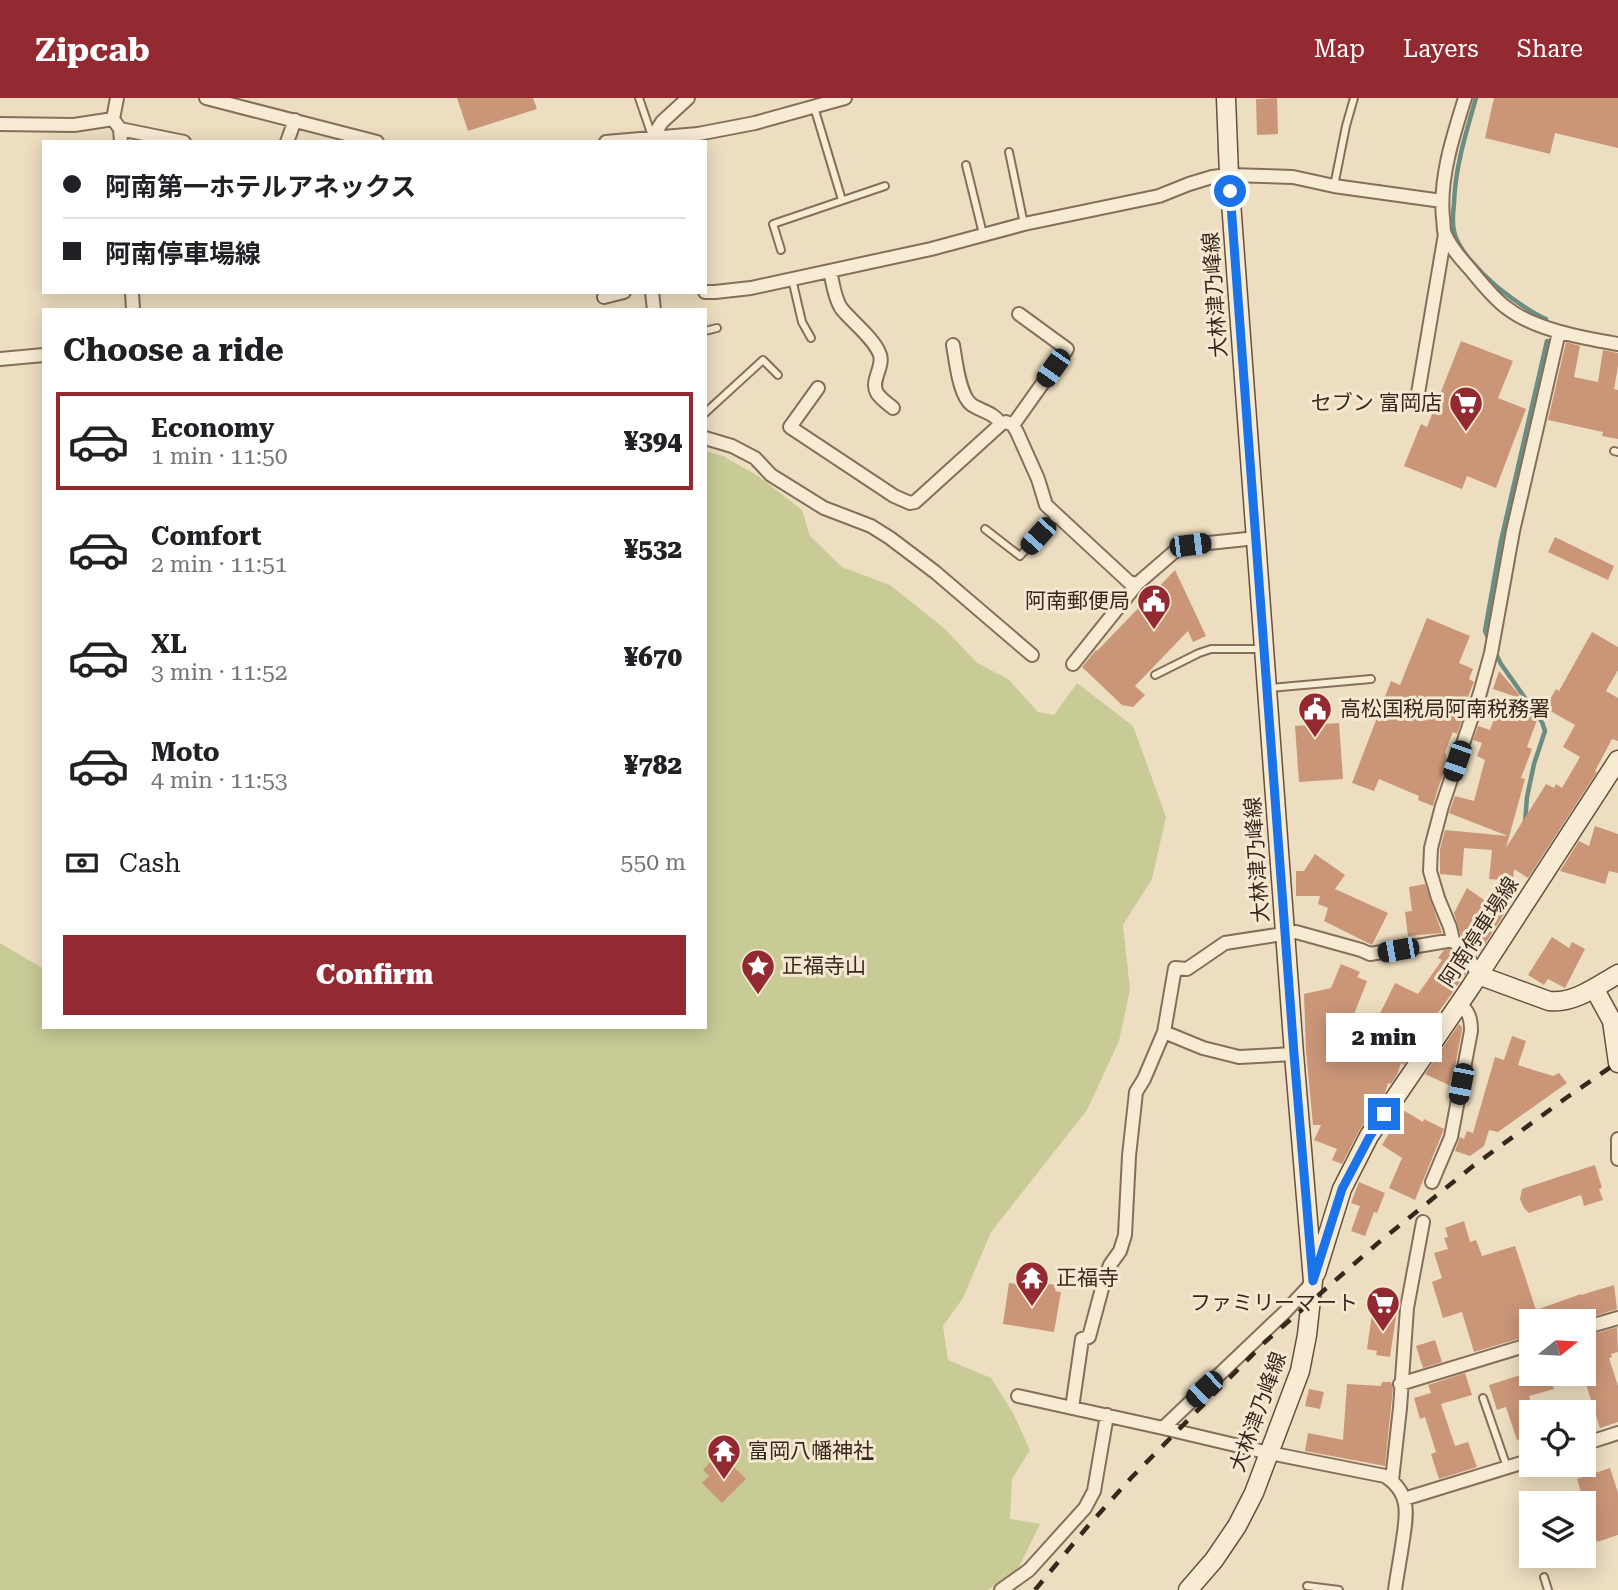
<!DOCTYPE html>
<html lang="en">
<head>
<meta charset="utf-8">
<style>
  :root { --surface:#fff; --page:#f6f6f6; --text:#202124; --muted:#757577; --line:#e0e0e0; --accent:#942a31 }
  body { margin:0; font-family:"Roboto Serif","Noto Sans JP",serif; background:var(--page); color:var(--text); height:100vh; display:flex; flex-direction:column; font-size:26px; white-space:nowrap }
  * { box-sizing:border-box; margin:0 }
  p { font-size:23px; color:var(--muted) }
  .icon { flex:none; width:38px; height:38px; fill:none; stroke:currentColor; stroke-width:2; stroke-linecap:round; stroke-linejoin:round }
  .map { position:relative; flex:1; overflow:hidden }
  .panel { position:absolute; left:42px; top:210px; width:665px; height:721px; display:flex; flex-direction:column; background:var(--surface); border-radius:0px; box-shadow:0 4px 18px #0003 }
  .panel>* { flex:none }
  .guide { position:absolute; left:42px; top:42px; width:665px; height:154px; border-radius:0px; box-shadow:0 4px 18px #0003; display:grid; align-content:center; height:154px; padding:0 21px; background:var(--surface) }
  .needle { width:46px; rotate:72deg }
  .controls { position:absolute; left:1519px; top:1211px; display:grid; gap:14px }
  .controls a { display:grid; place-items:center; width:77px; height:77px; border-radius:0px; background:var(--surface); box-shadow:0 4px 18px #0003; font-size:35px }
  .end { position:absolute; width:32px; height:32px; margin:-16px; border:9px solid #1a73e8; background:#fff; box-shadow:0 0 0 4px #fff }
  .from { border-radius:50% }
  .bubble { position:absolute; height:49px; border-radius:0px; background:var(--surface); box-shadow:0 4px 18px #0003; font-size:23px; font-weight:800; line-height:49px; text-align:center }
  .car { position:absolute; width:21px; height:42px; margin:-21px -10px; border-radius:9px; box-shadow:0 0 5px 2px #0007; background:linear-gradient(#222 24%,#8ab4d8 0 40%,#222 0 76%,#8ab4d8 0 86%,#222 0) }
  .guide b { display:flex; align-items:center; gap:24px; height:66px; font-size:26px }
  .guide b+b { border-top:2px solid var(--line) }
  .guide i { width:18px; height:18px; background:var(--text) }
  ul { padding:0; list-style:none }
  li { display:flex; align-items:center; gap:21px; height:98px; margin:0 14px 10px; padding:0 7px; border:4px solid transparent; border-radius:0px }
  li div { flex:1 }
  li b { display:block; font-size:26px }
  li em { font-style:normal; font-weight:800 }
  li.current { border-color:var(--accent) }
  li>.icon { width:63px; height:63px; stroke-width:1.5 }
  h2 { padding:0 21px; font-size:32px; line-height:84px }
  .pay { display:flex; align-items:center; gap:18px; height:77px; padding:0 21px; font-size:26px }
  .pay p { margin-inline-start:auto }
  .cta { display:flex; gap:14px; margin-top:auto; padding:14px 21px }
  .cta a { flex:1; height:80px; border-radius:0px; background:var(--accent); color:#fff; font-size:28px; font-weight:800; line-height:80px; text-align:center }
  header { display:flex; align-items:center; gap:42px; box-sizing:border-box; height:98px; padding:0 35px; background:var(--accent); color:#fff }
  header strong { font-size:33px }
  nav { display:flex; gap:38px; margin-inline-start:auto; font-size:24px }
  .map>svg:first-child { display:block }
</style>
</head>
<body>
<header>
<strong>Zipcab</strong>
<nav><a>Map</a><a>Layers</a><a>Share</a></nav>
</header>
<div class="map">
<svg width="1618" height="1492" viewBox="0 0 1618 1492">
  <rect width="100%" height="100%" fill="#eddec1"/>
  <path fill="#c8cb96" d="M705,353L723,358L758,378L802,412L810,438L842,469L890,487L945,531L977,565L1008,581L1038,614L1054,617L1077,585L1133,628L1166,719L1152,781L1123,827L1130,892L1119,943L1087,1012L991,1134L963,1200L943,1228L948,1262L991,1280L1013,1315L1030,1352L1012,1381L1010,1421L1040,1426L1019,1469L988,1492H0V845L44,871V929H705Z"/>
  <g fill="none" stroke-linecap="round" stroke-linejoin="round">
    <path stroke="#6b8d83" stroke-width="4.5" d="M1476,0C1466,35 1455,69 1454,106C1453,114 1452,124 1454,133C1457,151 1482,176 1496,188C1511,200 1528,213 1546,221
      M1490,544L1485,533L1501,443L1547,243
      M1494,552L1501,566L1542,624L1545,633L1534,666L1527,699L1525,725"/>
  </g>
  <path fill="#cb9678" d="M457,0H533L537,11L468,33Z
    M1277,0L1278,36L1257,37L1256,1Z
    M1494,0H1618V50L1555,35L1550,56L1485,40Z
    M1461,243L1513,263L1498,300L1526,311L1496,390L1467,378L1462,391L1404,368L1421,326L1427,329Z
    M1566,244L1580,248L1574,279L1598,284L1603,252L1618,255V268L1614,291L1618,292V341L1602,338L1603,334L1548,322Z
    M1555,439L1614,468L1608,482L1548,454Z
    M1175,472L1206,538L1193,544L1188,533L1135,588L1145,597L1133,609L1122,607L1082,569L1096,552L1097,553Z
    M1427,520L1470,538L1459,565L1473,571L1469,581L1474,584L1459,621L1462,622L1457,636L1453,634L1445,654L1448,664L1437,693L1433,708L1418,702L1419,698L1379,681L1374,693L1352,685L1391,583L1400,587Z
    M1592,534L1618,549V572L1606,593L1618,600V643L1612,641L1595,673L1597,674L1528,780L1514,771L1513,783L1489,781L1492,752L1464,750L1462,778L1440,776V751L1445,732L1508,738L1449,715L1455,698L1474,703L1485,662L1477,658L1482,645L1473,642L1478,628L1490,632L1502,600L1540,614L1527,649L1532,651L1521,680L1525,681L1506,750L1546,686L1554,690L1556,686L1562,690L1580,659L1563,649L1575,627L1545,610L1556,591L1559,593Z
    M1499,573L1523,601L1493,591Z
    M1339,625L1343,681L1299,684L1295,628Z
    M1595,728L1618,736V775L1609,773L1605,786L1560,773L1579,743L1589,748Z
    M1315,756L1345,777L1335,791L1388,815L1372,847L1324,823L1328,810L1318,806L1320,798H1296V773H1304Z
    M1425,786L1442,835L1408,838L1405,814L1412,813L1409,789Z
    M1467,790L1504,816L1478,857L1461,838L1454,815Z
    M1552,839L1569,850L1572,844L1585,851L1565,890L1548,881L1544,887L1528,877Z
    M1449,851L1467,874L1418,943L1419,944L1404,967L1401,965L1397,977L1391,986L1388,985L1385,995L1359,1033L1342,1066L1332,1062L1337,1051L1314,1042L1321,1027H1313L1306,953L1304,896L1331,890L1341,866L1360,874L1357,879L1367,883L1351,924L1371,934L1395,885L1418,896L1442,862L1438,860L1444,852Z
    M1459,926L1462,929V932L1454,974L1449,987L1425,976Z
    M1512,938L1526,943L1518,967L1553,978L1559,975L1567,985L1498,1034L1489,1032L1484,1048L1470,1058L1455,1053L1460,1039L1464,1041L1467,1033L1473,1035L1495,959L1504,962Z
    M1403,1012L1423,1024L1424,1021L1444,1031L1415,1102L1389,1090L1402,1060L1382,1047Z
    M1595,1067L1602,1090L1599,1091L1603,1102L1584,1108L1581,1097L1529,1115L1524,1110L1520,1101L1522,1091Z
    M1359,1084L1385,1095L1377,1115L1374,1114L1365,1138L1351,1133L1360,1108L1351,1105Z
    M1464,1123L1470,1144L1476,1142L1482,1158L1515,1148L1536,1212L1581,1196V1197L1614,1187L1617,1211L1579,1223H1531V1237L1474,1254L1462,1214L1443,1220L1432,1184L1442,1180L1434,1155L1448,1151L1444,1140L1448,1139L1445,1130Z
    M1018,1181L1056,1187L1055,1193L1061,1194L1054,1234L1003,1226L1009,1185L1017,1186Z
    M1373,1209L1397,1212L1390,1259L1376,1257L1377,1253L1367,1251Z
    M1617,1229L1618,1254L1611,1256L1612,1259L1609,1260L1618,1288V1324L1600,1330L1584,1280V1239Z
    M1435,1242L1442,1264L1423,1270L1416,1248Z
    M1531,1255V1276H1549L1554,1291L1529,1298L1534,1314H1531V1337L1517,1342L1506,1309L1497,1312L1489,1287L1527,1275L1522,1258Z
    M1465,1275L1472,1297L1441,1306L1455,1348L1468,1344L1477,1369L1439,1381L1431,1356L1436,1354L1425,1319L1420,1321L1414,1300L1431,1295L1428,1287Z
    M1382,1284H1391L1393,1290L1385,1368L1305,1353L1308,1335L1343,1342L1347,1286L1381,1288Z
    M1309,1291L1324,1294L1320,1311L1305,1308Z
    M714,1360L721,1366L726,1361L746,1381L722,1405L702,1385L709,1378L703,1372Z
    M1610,1370L1618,1395V1437L1597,1444L1577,1381Z"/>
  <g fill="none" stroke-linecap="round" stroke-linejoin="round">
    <g stroke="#866f59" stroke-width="10">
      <path id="lane" d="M639,0L652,38
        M814,9L842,102
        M1009,54L1024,126
        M966,67L983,136
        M1334,88L1346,28L1354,0
        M781,152L773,126L885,88
        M792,181L802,224L811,240
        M705,233L717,230
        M705,315L763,262L778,277
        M1614,353L1618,354
        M985,431L1020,458L1057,417
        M1155,577L1199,555L1211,551H1262
        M1269,590L1371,581
        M1483,1300L1507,1369
        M1544,1479L1548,1492
        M1307,1488L1339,1492"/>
    </g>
    <g stroke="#866f59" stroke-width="16">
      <path id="street" d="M117,0L113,21L120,31L121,44
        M206,0L377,44
        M1465,0C1453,38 1439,81 1443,120C1444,125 1443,132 1445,136C1450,149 1461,161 1470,171C1479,182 1495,202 1507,210C1535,232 1583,240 1618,246
        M0,26L74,27L113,21
        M120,31L184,44
        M652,40L662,24L688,0
        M287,44L295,22
        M606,44L698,36L755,25L845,0
        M830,173C833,185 834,199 841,210C851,223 875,241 880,257C884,269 870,283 877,295C880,300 888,306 893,310
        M132,194L133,212
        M652,194L654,212
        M705,194H715L751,190L931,151L1024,126L1159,98L1189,86L1212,79L1229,77L1293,79L1334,88L1442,103
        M604,199L624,194
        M953,247C956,263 959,298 972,307C983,314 993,314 1001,326
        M0,261L44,257
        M818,290L790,329L894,398L910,405L915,404L1001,326L1006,324L1013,327L1017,334L1038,381L1046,407L1129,484L1137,486L1174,454L1190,447L1256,440
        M1416,307L1445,136
        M1013,327L1067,251L1019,216
        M705,340L732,348L755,360L771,377L824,410L871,428L890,440L935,474L1032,557
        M1073,566L1137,486
        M1453,842L1450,829L1438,800L1430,773L1431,750L1442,708L1480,595L1491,555L1513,433L1559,234
        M1164,934L1203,950L1239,959L1294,956
        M1618,1041V1061
        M1432,1084L1451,1039L1471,933C1471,920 1469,914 1459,905
        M1584,1230L1618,1220
        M1400,1286L1531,1246
        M1018,1298L1163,1330L1269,1355L1385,1378C1413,1396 1406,1420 1402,1448C1400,1462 1397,1477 1395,1492
        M1072,1310L1082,1241L1089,1239L1104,1183L1110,1167L1120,1153L1125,1137L1129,1058L1136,994L1144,981L1164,934L1175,870L1187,871L1225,845L1296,834L1361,852L1370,856L1453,842L1471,864L1478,877
        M1163,1330L1285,1214L1313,1184
        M1584,1346L1618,1335
        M1392,1382L1400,1310L1407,1210L1423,1124
        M1404,1401L1531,1362
        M1001,1492L1029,1472L1085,1410L1094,1393L1107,1317"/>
    </g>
    <g stroke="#68503c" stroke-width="21">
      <path id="secondary" d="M1478,877L1549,903C1574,906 1597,888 1618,876
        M1594,890L1612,923L1618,965
        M1316,1175L1342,1091L1369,1038L1470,890L1618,662
        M1188,1492L1214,1462L1237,1428L1254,1395L1300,1273L1307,1237L1313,1183L1294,956L1229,77L1226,0"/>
    </g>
    <use href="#lane" stroke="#f8ebd4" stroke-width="6"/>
    <use href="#street" stroke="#f8ebd4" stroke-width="12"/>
    <use href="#secondary" stroke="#f8ebd4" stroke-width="18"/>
    <path stroke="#36281d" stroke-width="4.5" stroke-dasharray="12 12" stroke-linecap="butt" d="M1035,1492L1088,1428L1131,1380L1265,1244L1378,1145L1473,1068L1566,1000L1618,964"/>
  </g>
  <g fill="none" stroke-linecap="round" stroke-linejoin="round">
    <path stroke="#1a73e8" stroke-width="9" d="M1230,93L1294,956L1313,1183L1342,1091L1370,1038L1384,1016"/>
  </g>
  <defs>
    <g id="supermarket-pin" transform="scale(1.75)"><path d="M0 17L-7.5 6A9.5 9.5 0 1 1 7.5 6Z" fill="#942a31" stroke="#f5e8d1"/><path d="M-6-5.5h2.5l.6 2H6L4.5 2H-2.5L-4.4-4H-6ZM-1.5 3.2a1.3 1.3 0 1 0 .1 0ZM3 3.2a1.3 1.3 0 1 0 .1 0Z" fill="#fff"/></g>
    <g id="civic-pin" transform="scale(1.75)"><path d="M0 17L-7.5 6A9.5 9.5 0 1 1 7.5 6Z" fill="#942a31" stroke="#f5e8d1"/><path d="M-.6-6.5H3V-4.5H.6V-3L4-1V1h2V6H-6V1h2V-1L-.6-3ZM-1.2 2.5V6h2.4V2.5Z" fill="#fff"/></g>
    <g id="sight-pin" transform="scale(1.75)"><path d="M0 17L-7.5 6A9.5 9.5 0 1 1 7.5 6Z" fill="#942a31" stroke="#f5e8d1"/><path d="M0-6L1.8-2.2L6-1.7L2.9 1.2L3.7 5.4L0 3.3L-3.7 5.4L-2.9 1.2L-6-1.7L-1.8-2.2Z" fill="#fff"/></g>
    <g id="temple-pin" transform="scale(1.75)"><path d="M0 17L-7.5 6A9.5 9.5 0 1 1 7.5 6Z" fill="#942a31" stroke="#f5e8d1"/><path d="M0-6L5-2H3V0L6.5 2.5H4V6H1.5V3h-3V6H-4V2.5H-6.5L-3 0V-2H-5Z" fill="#fff"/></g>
  </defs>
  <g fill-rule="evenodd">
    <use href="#supermarket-pin" x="1466" y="305"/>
    <use href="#civic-pin" x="1154" y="503"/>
    <use href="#civic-pin" x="1315" y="611"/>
    <use href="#sight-pin" x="758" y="868"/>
    <use href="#temple-pin" x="1032" y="1180"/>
    <use href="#supermarket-pin" x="1383" y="1205"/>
    <use href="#temple-pin" x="724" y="1353"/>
  </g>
  <g text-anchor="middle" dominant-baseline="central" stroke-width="6" stroke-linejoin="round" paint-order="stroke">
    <g font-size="21" fill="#36281d" stroke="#f5e8d1">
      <text transform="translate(1215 197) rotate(-94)">大林津乃峰線</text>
      <text transform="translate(1257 762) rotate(-94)">大林津乃峰線</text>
      <text transform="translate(1479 834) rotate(-57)">阿南停車場線</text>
      <text transform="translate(1258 1314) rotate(-70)">大林津乃峰線</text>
    </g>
    <g font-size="21" fill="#36281d" stroke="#f5e8d1" text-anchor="start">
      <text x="1442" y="305" text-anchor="end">セブン 富岡店</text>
      <text x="1130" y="503" text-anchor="end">阿南郵便局</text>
      <text x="1340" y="611">高松国税局阿南税務署</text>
      <text x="782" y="868">正福寺山</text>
      <text x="1056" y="1180">正福寺</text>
      <text x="1358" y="1205" text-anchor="end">ファミリーマート</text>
      <text x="748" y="1353">富岡八幡神社</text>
    </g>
  </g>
</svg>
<div class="controls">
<a><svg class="needle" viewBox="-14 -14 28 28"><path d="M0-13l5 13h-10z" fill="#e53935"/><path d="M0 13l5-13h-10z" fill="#757577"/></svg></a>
<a><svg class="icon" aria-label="locate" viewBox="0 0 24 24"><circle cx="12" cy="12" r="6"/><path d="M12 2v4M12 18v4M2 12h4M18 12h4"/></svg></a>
<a><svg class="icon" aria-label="layers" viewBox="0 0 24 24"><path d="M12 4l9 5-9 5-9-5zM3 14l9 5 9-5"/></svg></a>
</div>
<i class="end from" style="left:1230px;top:93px"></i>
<i class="end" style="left:1384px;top:1016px"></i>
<div class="bubble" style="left:1326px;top:915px;width:116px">2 min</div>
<i class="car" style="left:1053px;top:270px;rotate:215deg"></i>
<i class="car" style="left:1038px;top:438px;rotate:222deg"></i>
<i class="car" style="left:1190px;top:447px;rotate:83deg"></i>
<i class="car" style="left:1457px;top:663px;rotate:199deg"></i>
<i class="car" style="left:1398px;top:852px;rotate:260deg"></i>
<i class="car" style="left:1461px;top:986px;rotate:191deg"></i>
<i class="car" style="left:1204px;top:1291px;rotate:227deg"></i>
<div class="guide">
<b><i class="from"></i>阿南第一ホテルアネックス</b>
<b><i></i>阿南停車場線</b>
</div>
<section class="panel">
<h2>Choose a ride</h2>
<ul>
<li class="current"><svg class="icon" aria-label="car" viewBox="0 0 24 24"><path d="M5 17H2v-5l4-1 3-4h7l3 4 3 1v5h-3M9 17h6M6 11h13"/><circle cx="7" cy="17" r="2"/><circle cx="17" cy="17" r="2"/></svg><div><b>Economy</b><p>1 min · 11:50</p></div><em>¥394</em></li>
<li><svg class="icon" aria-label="car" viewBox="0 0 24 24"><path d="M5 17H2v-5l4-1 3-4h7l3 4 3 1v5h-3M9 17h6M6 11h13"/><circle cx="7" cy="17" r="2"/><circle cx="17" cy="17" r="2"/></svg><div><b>Comfort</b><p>2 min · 11:51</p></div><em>¥532</em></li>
<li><svg class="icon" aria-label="car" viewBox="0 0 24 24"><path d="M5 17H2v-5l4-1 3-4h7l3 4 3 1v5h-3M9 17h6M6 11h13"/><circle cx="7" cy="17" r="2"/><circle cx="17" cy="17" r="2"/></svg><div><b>XL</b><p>3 min · 11:52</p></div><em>¥670</em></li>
<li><svg class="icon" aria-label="car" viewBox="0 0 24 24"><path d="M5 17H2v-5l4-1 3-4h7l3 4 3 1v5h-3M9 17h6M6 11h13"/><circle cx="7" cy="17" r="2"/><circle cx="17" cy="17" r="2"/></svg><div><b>Moto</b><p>4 min · 11:53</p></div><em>¥782</em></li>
</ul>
<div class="pay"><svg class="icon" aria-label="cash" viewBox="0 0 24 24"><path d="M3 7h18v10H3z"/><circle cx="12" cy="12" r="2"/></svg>Cash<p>550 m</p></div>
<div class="cta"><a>Confirm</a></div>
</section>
</div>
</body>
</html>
